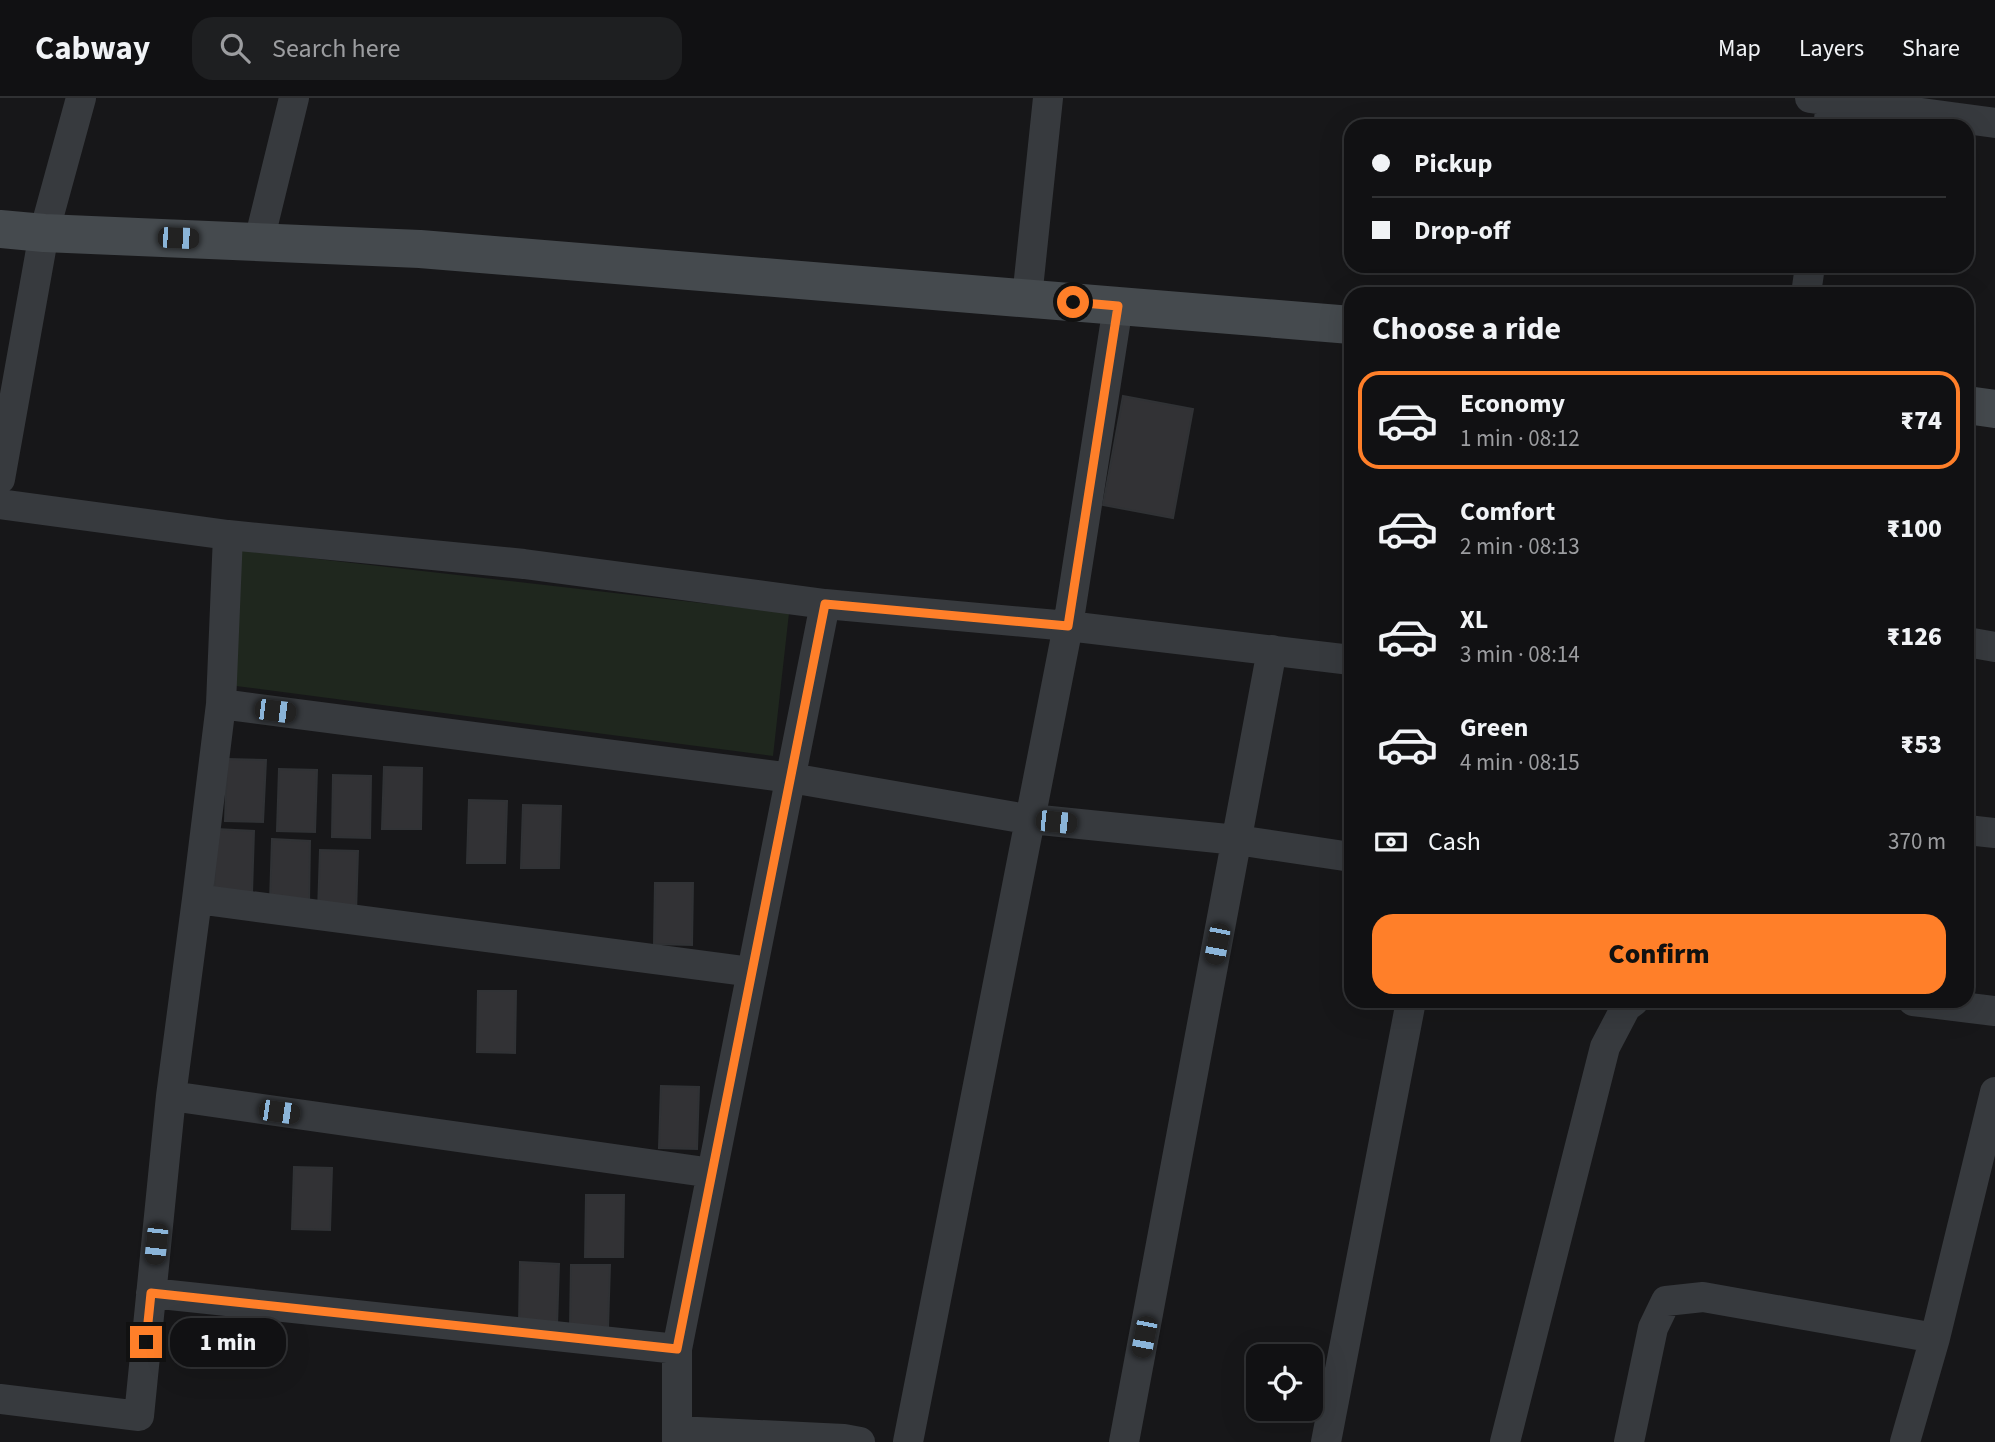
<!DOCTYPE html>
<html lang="en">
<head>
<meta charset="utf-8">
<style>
  :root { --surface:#111113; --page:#1e1f21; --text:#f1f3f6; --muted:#9c9da0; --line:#303133; --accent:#ff7f29 }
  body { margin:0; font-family:"Source Sans 3",sans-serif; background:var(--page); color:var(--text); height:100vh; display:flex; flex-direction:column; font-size:26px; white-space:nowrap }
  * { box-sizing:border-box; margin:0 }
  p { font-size:23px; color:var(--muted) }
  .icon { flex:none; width:38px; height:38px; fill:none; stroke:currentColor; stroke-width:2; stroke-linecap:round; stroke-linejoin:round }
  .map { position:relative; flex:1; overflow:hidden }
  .drawer { position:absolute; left:1344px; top:189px; width:630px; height:721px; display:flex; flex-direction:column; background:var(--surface); border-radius:21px; box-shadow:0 7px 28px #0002,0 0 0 2px var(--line) }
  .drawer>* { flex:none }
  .hud { position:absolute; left:1344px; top:21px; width:630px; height:154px; border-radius:21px; box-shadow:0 7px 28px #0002,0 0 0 2px var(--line); display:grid; align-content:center; height:154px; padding:0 28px; background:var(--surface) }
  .controls { position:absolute; left:1246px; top:1246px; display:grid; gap:14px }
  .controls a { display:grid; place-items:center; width:77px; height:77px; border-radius:14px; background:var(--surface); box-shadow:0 7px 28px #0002,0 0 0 2px var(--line); font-size:35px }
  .end { position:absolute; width:32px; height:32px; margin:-16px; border:9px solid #ff7f29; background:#111; box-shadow:0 0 0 4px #111 }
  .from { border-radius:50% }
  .bubble { position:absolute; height:49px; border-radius:21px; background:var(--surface); box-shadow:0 7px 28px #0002,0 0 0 2px var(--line); font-size:23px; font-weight:800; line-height:49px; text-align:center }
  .car { position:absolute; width:21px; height:42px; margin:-21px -10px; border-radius:9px; box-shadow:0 0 5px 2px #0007; background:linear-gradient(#222 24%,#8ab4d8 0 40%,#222 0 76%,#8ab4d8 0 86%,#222 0) }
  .hud b { display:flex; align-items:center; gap:24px; height:66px; font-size:26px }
  .hud b+b { border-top:2px solid var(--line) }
  .hud i { width:18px; height:18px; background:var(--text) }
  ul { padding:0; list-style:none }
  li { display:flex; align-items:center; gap:21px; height:98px; margin:0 14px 10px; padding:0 14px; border:4px solid transparent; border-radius:21px }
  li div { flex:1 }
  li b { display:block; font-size:26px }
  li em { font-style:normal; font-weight:800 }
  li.current { border-color:var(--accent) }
  li>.icon { width:63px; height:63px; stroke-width:1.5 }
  h2 { padding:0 28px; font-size:32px; line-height:84px }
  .pay { display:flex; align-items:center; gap:18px; height:77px; padding:0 28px; font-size:26px }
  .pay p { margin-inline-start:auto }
  .action { display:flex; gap:14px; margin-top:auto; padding:14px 28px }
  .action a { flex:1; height:80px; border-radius:21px; background:var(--accent); color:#111; font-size:28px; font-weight:800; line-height:80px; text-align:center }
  header { display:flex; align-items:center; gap:42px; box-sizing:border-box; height:98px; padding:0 35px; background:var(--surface); border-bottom:2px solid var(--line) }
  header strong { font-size:33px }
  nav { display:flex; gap:38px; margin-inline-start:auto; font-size:24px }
  .search { width:490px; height:63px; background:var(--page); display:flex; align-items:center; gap:18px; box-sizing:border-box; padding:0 24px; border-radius:21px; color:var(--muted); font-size:26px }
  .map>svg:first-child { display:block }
</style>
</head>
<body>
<header>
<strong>Cabway</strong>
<div class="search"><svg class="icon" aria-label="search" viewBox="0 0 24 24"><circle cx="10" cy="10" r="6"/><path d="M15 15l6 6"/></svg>Search here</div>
<nav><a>Map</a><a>Layers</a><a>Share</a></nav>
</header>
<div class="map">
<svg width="1995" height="1344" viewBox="0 0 1995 1344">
  <rect width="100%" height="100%" fill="#171719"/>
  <path fill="#1f271e" d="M238,452L789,515L773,658L236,588Z"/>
  <path fill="#323235" stroke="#303235" stroke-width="2" d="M1123,298L1193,311L1173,420L1103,407Z
    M227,661L266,662L263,724L225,723Z
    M384,669L422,670L421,731H382Z
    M279,671L317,672L315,734L277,733Z
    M333,677L371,678L370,740L332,739Z
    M469,702L507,703L505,765H467Z
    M523,707L561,708L559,770H521Z
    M216,731L254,733L252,795L214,794Z
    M272,741L310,743L309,805L270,803Z
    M320,752L358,753L356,815L318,814Z
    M655,785H693L692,847L654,846Z
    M478,893H516L515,955L477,954Z
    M661,988L699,989L697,1051L659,1050Z
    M294,1069L332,1070L330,1132L292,1131Z
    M586,1097H624L623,1159H585Z
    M520,1164L559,1166L557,1228L519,1227Z
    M571,1167H610L608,1230L570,1229Z"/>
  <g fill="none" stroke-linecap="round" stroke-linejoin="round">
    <path stroke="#373a3e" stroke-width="30" d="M1810,0L1995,25
      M1828,28L1832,0
      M259,143L294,0
      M1806,196L1810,168
      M1027,200L1048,0
      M0,381L44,135L81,0
      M0,406L228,437L524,466L825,506L1068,528L1118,208
      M228,437L221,606L791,680L1021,720L1237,742L1351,759
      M1967,544L1995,549
      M221,606L197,801L752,874
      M1967,732L1995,735
      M197,801L171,998L712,1075
      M1913,903L1995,913
      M151,1195L677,1251
      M0,1301L139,1318L171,998
      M677,1333L844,1341L860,1344
      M677,1344V1251L825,506
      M908,1344L1068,528L1351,562
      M1124,1344L1272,552
      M1326,1344L1411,903
      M1505,1344L1605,949L1626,909L1634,903
      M1629,1344L1653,1230L1666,1203L1703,1199L1935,1240
      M1905,1344L1935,1240L1995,994"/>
    <path stroke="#454a4e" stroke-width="38" d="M0,131L44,135L420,151L1351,227
      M1967,307L1995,311"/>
  </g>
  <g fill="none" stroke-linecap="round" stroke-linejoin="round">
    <path stroke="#ff7f29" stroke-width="9" d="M146,1244L151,1195L677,1251L825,506L1068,528L1118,208L1073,204"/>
  </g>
</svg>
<div class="controls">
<a><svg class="icon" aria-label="locate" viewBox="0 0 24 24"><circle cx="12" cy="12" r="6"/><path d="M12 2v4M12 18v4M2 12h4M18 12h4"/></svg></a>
</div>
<i class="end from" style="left:1073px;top:204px"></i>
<i class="end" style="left:146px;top:1244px"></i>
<div class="bubble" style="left:170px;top:1220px;width:116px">1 min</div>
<i class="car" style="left:178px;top:140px;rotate:92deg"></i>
<i class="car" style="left:275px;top:613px;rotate:97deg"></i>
<i class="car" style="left:1056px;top:724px;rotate:96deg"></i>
<i class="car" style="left:1217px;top:846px;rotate:191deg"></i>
<i class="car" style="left:279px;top:1014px;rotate:98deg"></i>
<i class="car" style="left:156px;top:1146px;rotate:186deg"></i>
<i class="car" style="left:1144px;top:1239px;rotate:191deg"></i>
<div class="hud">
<b><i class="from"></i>Pickup</b>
<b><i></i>Drop-off</b>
</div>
<section class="drawer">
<h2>Choose a ride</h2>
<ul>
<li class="current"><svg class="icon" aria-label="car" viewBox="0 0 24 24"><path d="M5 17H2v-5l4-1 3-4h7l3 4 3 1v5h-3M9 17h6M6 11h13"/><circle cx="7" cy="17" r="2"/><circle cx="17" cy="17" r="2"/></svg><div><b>Economy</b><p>1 min · 08:12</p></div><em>₹74</em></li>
<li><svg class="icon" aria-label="car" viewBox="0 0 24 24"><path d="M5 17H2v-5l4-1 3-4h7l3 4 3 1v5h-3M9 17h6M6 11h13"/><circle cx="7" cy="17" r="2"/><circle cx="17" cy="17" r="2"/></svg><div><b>Comfort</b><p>2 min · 08:13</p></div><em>₹100</em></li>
<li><svg class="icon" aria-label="car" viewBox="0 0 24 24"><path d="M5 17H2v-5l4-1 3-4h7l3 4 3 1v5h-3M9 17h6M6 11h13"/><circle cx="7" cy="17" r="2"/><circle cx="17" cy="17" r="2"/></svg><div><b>XL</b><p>3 min · 08:14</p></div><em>₹126</em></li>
<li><svg class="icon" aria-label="car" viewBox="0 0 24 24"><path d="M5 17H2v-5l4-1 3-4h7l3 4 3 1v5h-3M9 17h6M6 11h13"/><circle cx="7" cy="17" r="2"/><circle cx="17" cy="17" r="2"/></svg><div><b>Green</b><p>4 min · 08:15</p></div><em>₹53</em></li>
</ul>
<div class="pay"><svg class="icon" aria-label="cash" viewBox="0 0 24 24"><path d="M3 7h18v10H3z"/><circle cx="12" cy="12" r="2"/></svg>Cash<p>370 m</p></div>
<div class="action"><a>Confirm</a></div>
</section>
</div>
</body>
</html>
